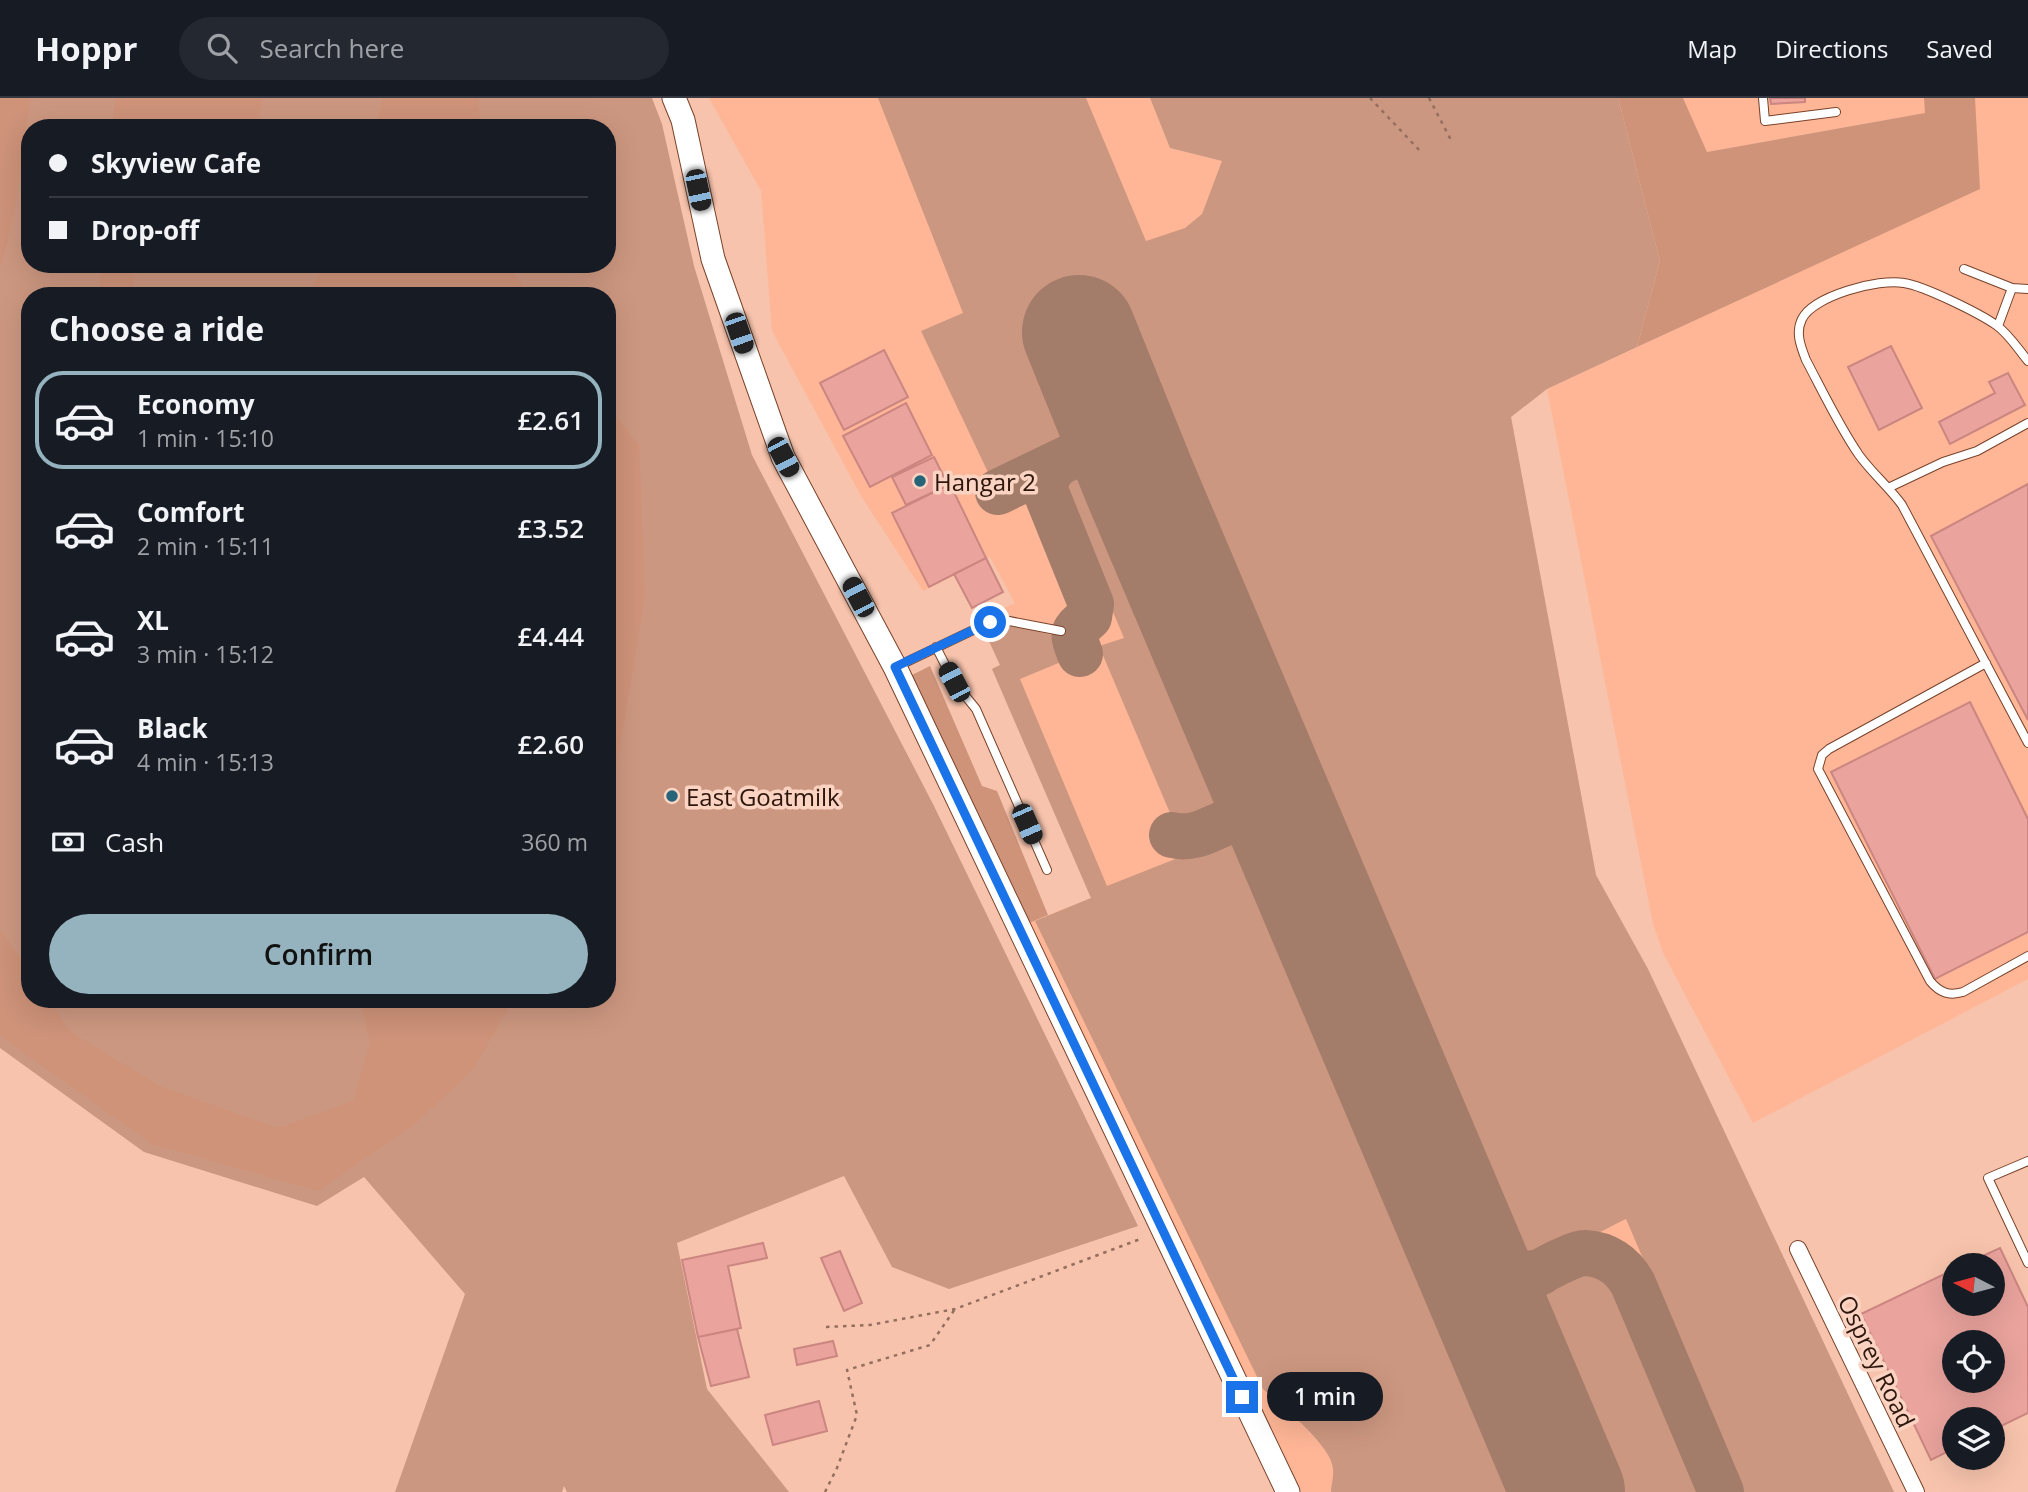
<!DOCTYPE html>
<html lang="en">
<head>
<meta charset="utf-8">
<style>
  :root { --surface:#171b24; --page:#242831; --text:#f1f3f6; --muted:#9ea1a6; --line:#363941; --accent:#95b3be }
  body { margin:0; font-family:"Open Sans",sans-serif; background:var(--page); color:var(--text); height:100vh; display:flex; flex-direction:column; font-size:26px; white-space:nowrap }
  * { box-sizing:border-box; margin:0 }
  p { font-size:23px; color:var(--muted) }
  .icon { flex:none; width:38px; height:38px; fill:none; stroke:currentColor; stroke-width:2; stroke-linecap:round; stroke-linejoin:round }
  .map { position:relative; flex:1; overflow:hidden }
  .details { position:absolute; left:21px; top:189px; width:595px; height:721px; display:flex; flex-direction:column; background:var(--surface); border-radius:28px; box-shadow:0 7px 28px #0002 }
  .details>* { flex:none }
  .hud { position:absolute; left:21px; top:21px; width:595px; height:154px; border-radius:28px; box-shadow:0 7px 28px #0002; display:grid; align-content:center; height:154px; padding:0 28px; background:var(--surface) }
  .needle { width:46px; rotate:276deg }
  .controls { position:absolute; left:1942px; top:1155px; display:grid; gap:14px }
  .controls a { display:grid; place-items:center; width:63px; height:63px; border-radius:50%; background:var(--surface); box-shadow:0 7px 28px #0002; font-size:35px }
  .end { position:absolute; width:32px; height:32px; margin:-16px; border:9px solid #1a73e8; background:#fff; box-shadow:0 0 0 4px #fff }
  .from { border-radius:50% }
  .bubble { position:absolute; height:49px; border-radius:24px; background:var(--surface); box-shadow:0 7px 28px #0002; font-size:23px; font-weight:600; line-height:49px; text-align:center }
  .car { position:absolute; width:21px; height:42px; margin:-21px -10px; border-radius:9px; box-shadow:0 0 5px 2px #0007; background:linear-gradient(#222 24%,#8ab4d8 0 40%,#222 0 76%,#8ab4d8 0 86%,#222 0) }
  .hud b { display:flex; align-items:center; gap:24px; height:66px; font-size:26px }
  .hud b+b { border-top:2px solid var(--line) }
  .hud i { width:18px; height:18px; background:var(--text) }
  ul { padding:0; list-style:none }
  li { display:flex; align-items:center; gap:21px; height:98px; margin:0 14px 10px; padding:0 14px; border:4px solid transparent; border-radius:28px }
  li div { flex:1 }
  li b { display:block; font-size:26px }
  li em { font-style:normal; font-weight:600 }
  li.selected { border-color:var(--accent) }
  li>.icon { width:63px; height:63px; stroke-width:1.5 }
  h2 { padding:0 28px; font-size:32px; line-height:84px }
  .pay { display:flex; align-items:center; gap:18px; height:77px; padding:0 28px; font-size:26px }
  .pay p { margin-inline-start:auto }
  .action { display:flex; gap:14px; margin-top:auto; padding:14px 28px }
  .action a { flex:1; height:80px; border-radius:42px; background:var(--accent); color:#111; font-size:28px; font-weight:600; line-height:80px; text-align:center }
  header { display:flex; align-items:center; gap:42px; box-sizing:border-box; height:98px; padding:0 35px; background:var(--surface); border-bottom:2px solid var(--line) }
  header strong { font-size:33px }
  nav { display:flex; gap:38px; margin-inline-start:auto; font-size:24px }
  .search { width:490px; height:63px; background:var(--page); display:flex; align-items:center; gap:18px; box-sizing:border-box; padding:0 24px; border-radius:38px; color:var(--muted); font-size:26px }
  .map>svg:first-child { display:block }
</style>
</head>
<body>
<header>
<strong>Hoppr</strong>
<div class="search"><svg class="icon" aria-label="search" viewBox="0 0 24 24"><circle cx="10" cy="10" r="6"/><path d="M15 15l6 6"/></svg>Search here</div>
<nav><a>Map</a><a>Directions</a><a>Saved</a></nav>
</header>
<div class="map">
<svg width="2028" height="1394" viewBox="0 0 2028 1394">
  <rect width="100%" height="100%" fill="#f7c3ac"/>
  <path fill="#feb696" d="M709,0H1150L1170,50L1222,63L1511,319L1596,777L1648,871L1894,1394H1302L1029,825L1091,800L992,571L1000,567L979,522L1015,505L990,459L923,493L861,398L772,233L761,93Z
    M1683,0H2028V881L1753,1025L1663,855L1653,826L1547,291L1980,90L1975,9L1925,15L1707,54Z"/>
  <path fill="#cc9780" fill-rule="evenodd" d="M0,0H652L662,26L694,168L752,357L934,708L1138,1128L949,1191L892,1169L844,1078L677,1145L707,1291L789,1394H567L564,1388L562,1394H395L465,1196L364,1079L317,1108L144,1054L0,950ZM30,30H607V166H30ZM30,198H607V901H30Z
    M878,0H1086L1146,143L1185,130L1202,116L1222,63L1170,50L1150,0H1618L1660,163L1637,249L1547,291L1511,319L1596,777L1648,871L1894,1394H1743L1626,1121C1604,1131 1545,1166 1524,1163C1512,1161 1503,1154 1494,1148L1135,298L1140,288L1145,285L1117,216L1062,240C1070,257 1093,306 1093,322C1093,331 1086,339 1081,346L994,387L921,233L963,215Z
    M1092,366L1109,370L1120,380L1242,666C1246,679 1247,698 1234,708C1229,712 1219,714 1213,717C1194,724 1188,725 1170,715L1099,548L1124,540L1061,391C1059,372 1076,368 1092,366Z
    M999,526C1021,528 1044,536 1065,540L1073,559L1020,581L1107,788L1246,733L1257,734L1276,745L1549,1394H1331C1331,1387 1334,1379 1333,1371C1332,1348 1281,1307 1263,1291L1035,823L1091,800L992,571L1000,567L983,530Z
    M1589,1166C1608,1166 1616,1169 1627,1185L1716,1394H1601L1527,1219L1531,1197L1544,1186Z"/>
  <path fill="#ce9379" d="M0,0H31C20,58 20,112 0,169Z
    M115,0H263L260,18L253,30H112Z
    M382,0H479L480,30H378Z
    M1618,0H1683L1707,54L1925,15L1924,0H1975L1980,91L1637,249L1660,163Z
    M101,166H136L131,198H103L100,192Z
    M324,166H508L528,198H308Z
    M607,307L639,347L645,497L607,730Z
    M930,568L982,688L997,693L1048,817L1029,825L908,579Z
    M0,831L30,874V901H48L72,935L160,988L278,1030L353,1003L370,945L360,901H514L474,970L414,1027L318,1093L152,1046L0,938Z"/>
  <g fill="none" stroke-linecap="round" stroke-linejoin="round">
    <path stroke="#a47c6a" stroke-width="46" d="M1081,354C1102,341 1110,320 1103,296
      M1056,367L1047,378L1045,392L1091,506L1089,519C1072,535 1071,532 1080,556
      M998,394L1081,354C1097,350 1118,350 1129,365C1133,371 1136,379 1140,385
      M1236,721C1254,705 1259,683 1257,660
      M1172,737C1208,746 1229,708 1262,724C1274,730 1284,739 1294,747
      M1467,1157C1486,1180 1514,1178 1541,1174
      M1497,1227C1499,1194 1533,1177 1559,1164C1567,1161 1576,1155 1585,1155C1606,1156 1623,1167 1633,1186L1721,1394"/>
    <path stroke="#a47c6a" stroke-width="114" d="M1079,234L1140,385L1568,1394"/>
  </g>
  <path fill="#eaa39d" stroke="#cb8681" stroke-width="2" fill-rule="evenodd" d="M1770,0H1805V4L1771,6Z
    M1891,248L1922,310L1879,332L1848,269Z
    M884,252L908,299L844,332L820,285Z
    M2008,275L2025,307L1950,346L1939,324L1995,295L1989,284Z
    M906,305L932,357L870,389L843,338Z
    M934,359L948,387L906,407L892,379Z
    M950,386L986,460L929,489L892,415Z
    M2028,386V622L1931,438Z
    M986,460L1003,494L972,510L954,476Z
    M1970,604L2028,721V834L1935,881L1831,674Z
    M763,1145L767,1160L728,1168L741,1230L698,1239L682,1162Z
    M2000,1150L2028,1209V1315L1993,1332V1321H1955V1350L1931,1362L1861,1216L1955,1171V1206H1993V1167H1963ZM1955,1244H1993V1283H1955Z
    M840,1153L862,1205L844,1213L821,1160Z
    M737,1231L749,1279L711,1288L698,1239Z
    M833,1243L837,1258L797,1267L794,1251Z
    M819,1303L827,1333L773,1347L765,1317Z"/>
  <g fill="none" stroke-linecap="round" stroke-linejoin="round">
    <g stroke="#794229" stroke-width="10">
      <path id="lane" d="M1763,0L1765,23L1836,14
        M1964,171L2012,190L2028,191
        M1998,228L2012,190
        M2028,263C2018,251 2009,236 1996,227C1979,215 1924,188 1904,185C1879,180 1813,198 1802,221C1795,235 1801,249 1806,262C1823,294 1839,328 1859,357C1872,375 1889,389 1902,407L2028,645
        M1888,390L1943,364L1977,353L2028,325
        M936,549L954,584L976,611L1047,772
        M1986,565L1829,651L1822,657L1818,671L1930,883C1940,895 1949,898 1963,894L2028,858
        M898,568L990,524L1004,522L1061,533
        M2028,1063L1988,1080L2028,1165"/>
    </g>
    <g stroke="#794229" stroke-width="18">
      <path id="street" d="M1798,1151L1916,1394"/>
    </g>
    <g stroke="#794229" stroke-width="25">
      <path id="secondary" d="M674,0L683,22L713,161L783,359L895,569L1288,1394"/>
    </g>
    <path stroke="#956f5e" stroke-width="2.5" stroke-dasharray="3.5 5" stroke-linecap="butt" d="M1370,0L1422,55
      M1429,0L1452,44
      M826,1229L870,1227L955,1211L1143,1140
      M825,1394L837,1370L857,1317L847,1272L930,1247L955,1211"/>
    <use href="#lane" stroke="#fff" stroke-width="8"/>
    <use href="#street" stroke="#fff" stroke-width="16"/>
    <use href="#secondary" stroke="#fff" stroke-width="23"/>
  </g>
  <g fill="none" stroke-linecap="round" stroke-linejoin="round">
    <path stroke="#1a73e8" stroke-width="9" d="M990,524L895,569L1242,1299"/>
  </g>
  <g fill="#256479" stroke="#fbd3c2" stroke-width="2.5">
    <circle cx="920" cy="383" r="7"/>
    <circle cx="672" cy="698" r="7"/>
  </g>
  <g text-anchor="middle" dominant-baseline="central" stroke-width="7" stroke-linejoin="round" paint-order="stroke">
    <g font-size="24" fill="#2d160b" stroke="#fbd3c2" text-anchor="start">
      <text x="934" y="383">Hangar 2</text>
      <text x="686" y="698">East Goatmilk</text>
    </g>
    <g font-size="24" fill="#2d160b" stroke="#fbd3c2">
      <text transform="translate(1877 1263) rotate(64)">Osprey Road</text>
    </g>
  </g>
</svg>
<div class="controls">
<a><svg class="needle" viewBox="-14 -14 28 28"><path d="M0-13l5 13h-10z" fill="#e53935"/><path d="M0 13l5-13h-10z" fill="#9ea1a6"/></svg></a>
<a><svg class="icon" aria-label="locate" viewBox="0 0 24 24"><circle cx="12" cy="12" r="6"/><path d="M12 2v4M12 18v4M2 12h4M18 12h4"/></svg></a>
<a><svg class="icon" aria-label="layers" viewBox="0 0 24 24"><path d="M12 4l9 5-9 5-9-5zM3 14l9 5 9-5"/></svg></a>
</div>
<i class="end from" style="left:990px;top:524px"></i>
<i class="end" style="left:1242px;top:1299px"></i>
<div class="bubble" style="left:1267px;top:1274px;width:116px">1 min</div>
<i class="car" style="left:698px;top:92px;rotate:168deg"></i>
<i class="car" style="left:739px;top:235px;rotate:161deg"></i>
<i class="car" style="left:783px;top:359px;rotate:152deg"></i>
<i class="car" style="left:858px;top:499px;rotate:332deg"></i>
<i class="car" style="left:954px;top:584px;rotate:332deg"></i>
<i class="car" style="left:1027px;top:726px;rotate:156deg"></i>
<div class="hud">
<b><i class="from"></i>Skyview Cafe</b>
<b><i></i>Drop-off</b>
</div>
<section class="details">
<h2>Choose a ride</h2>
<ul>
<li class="selected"><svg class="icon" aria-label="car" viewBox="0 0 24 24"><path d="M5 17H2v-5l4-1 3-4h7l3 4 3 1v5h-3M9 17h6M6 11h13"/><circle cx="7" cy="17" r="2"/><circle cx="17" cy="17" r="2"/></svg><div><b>Economy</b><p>1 min · 15:10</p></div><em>£2.61</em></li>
<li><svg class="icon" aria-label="car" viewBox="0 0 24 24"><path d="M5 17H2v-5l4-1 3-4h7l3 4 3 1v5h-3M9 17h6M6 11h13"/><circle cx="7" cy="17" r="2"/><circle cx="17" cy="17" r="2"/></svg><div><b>Comfort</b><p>2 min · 15:11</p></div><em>£3.52</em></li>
<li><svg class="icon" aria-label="car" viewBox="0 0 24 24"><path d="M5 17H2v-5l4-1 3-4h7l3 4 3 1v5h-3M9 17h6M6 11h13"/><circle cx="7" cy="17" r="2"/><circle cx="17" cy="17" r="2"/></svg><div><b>XL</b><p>3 min · 15:12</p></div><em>£4.44</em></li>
<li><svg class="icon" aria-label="car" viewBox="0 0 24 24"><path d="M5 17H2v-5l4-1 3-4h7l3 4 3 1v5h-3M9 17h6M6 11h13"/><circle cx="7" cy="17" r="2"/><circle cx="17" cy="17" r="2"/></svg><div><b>Black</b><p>4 min · 15:13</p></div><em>£2.60</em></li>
</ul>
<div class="pay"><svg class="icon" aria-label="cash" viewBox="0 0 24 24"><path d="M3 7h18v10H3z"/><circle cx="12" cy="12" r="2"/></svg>Cash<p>360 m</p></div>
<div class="action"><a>Confirm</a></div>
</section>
</div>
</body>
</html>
